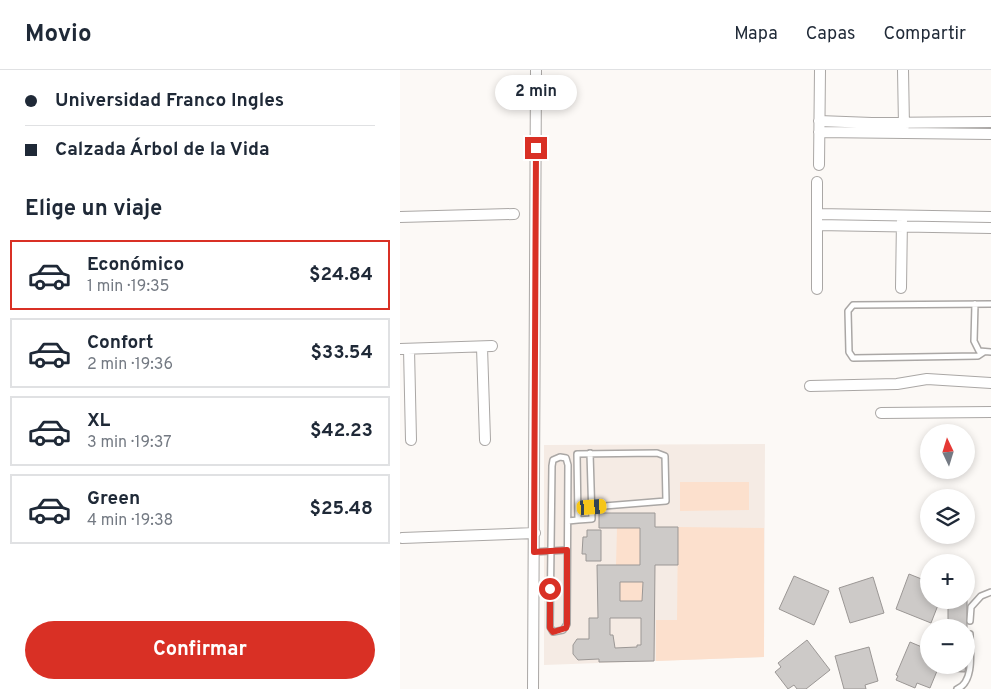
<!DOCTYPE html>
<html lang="es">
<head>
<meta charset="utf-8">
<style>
  :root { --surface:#fff; --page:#f2f2f3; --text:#1f2937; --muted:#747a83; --line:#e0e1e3; --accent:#d93025 }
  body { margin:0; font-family:Overpass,sans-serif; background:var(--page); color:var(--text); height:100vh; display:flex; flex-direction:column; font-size:19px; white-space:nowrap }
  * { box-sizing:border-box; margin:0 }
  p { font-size:16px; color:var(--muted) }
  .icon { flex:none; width:28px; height:28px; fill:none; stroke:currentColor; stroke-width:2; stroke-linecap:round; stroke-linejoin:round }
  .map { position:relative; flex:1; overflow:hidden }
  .side { display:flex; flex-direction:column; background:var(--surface); width:400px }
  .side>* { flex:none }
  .banner { display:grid; align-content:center; height:110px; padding:0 25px; background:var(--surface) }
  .needle { width:32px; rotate:356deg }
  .buttons { position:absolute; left:520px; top:354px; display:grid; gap:10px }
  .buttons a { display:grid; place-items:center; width:55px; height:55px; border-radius:50%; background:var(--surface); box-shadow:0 2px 8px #0003; font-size:25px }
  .end { position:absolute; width:22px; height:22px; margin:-11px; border:6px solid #d93025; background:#fff; box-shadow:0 0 0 2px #fff }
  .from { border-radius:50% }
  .bubble { position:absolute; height:35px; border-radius:18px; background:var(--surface); box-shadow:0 2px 8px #0003; font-size:16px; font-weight:700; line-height:35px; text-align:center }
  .car { position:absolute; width:15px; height:30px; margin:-15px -8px; border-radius:6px; box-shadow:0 0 4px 1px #0007; background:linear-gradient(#f5c518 24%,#345 0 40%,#f5c518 0 76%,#345 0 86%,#f5c518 0) }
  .banner b { display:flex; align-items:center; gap:18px; height:48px; font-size:19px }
  .banner b+b { border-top:1px solid var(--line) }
  .banner i { width:12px; height:12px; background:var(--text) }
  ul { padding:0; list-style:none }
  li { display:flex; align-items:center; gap:15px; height:70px; margin:0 10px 8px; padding:0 15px; border:2px solid var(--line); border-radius:0px }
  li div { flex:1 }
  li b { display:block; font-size:19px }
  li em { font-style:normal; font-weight:700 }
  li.active { border-color:var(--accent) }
  li>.icon { width:45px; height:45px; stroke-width:1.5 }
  h2 { padding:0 25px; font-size:22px; line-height:60px }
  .cta { display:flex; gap:10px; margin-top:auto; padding:10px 25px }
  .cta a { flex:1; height:58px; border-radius:30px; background:var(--accent); color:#fff; font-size:20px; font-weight:700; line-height:58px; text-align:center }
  header { display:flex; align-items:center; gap:30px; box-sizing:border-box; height:70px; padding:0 25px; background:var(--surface); border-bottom:1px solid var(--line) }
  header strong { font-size:24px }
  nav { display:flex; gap:28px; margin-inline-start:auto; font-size:18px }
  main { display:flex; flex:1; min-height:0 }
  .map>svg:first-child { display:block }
</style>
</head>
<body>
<header>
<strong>Movio</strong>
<nav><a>Mapa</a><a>Capas</a><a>Compartir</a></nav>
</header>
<main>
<section class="side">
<div class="banner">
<b><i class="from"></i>Universidad Franco Ingles</b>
<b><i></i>Calzada Árbol de la Vida</b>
</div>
<h2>Elige un viaje</h2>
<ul>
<li class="active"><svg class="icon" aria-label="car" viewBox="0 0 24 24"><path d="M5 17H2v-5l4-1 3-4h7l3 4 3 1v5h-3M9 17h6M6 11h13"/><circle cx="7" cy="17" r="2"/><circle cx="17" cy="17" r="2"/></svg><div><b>Económico</b><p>1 min · 19:35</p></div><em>$24.84</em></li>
<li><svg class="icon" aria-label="car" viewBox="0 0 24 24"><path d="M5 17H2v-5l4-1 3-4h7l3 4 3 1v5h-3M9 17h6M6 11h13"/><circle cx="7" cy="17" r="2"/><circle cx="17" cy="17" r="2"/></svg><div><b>Confort</b><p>2 min · 19:36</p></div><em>$33.54</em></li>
<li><svg class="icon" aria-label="car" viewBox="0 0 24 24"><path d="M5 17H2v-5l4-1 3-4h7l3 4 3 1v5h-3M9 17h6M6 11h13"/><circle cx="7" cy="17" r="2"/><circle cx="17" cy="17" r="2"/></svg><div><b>XL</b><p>3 min · 19:37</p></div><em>$42.23</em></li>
<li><svg class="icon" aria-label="car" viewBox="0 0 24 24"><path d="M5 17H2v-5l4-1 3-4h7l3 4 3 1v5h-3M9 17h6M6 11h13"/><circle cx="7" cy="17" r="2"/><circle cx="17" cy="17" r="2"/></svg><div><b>Green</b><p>4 min · 19:38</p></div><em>$25.48</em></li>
</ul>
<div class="cta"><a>Confirmar</a></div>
</section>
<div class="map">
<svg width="591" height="619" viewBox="0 0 591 619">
  <rect width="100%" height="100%" fill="#fcf9f6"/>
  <path fill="#f5ebe4" d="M365,374L364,587L144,595V375Z"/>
  <path fill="#fce0cd" d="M280,412H349V440L280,441Z
    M278,457L364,458V587L256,591V550H277Z
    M217,458H240V495H216Z
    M220,512H243L242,531H220Z"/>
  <path fill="#cdcac8" stroke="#9b9795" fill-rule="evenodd" d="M199,443H255V457H278V495H255L254,591L199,592V589L178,590L173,584V575L177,569H189V548H198L197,495H240V458H199ZM220,512H243L242,531H220ZM210,548H241V575H237V577L215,578L213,565H210Z
    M187,460H201V491H186V484H182L183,467H187Z
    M509,504L529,512V530H540L531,553L496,539Z
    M394,506L429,521L414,555L379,539Z
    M473,507L484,543L450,553L439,518Z
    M548,530H567V558H548Z
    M407,570L430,600L406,619H397L394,615L388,619L375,602L381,597L378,593Z
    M510,572L529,580V595H566L565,602L537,601L530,618L517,613L515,618L496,610L498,606L496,605Z
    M469,577L478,611L465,615L466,619H444L435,586Z"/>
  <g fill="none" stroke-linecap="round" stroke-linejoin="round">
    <g stroke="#aaa7a5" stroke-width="8">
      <path id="lane" d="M575,234L574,271L579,281L591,282
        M584,282L578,286L453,288L449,282L448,241L453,235L591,234
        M160,387L166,388L168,395L167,554L163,560L153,562L150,557L152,396L153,390Z
        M178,450L192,449L190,383
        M168,451L178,450L177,384L257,383L265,386L266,431L192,437
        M134,482L167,480
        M570,551L571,537L581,526L591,522
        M557,619C575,612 570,580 570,564"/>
    </g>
    <g stroke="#aaa7a5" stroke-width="12">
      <path id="street" d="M503,0L504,56
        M419,51L472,53L591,52
        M419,62L591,64
        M419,95L420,0
        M417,144L591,147
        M0,147L114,144
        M417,155L591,158
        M501,218L502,149
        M417,219V112
        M82,277L85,370
        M0,279L92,276
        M9,279L11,370
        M410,316L497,314L527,309L591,313
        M481,343L591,342
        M2,468L135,463
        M133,619L136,0"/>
    </g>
    <use href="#lane" stroke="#fff" stroke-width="5"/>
    <use href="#street" stroke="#fff" stroke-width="10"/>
  </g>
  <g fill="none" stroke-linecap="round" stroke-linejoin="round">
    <path stroke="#d93025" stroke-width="6" d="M136,78L134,482L167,480V554L166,558L153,562L150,558V519"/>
  </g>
</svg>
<div class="buttons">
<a><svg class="needle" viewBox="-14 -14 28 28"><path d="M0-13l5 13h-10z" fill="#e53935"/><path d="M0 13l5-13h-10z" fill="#747a83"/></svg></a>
<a><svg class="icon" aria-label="layers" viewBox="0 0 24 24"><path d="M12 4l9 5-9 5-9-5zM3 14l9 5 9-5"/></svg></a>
<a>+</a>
<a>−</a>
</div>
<i class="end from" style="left:150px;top:519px"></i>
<i class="end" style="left:136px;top:78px"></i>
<div class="bubble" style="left:95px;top:5px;width:82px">2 min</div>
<i class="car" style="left:192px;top:437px;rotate:86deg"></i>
</div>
</main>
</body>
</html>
